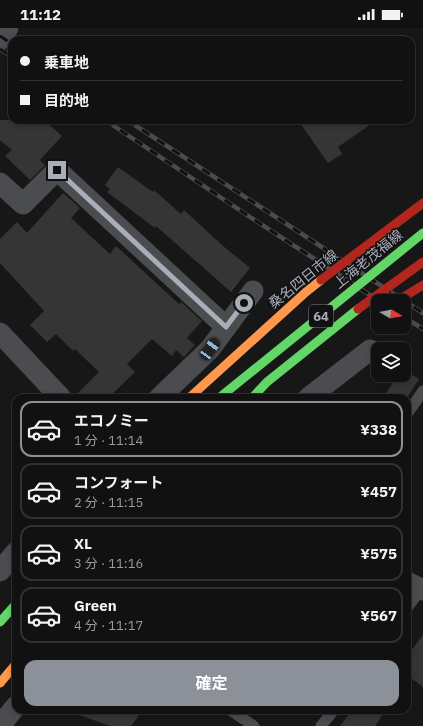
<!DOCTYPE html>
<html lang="ja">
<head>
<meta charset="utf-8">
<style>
  :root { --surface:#111; --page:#1a1a1a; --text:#f1f3f6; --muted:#9c9d9f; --line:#303131; --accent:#8c9099 }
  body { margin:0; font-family:"IBM Plex Sans","Noto Sans JP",sans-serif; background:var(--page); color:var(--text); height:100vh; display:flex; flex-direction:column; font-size:15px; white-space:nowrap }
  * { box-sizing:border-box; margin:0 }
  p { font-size:13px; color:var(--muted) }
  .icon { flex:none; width:22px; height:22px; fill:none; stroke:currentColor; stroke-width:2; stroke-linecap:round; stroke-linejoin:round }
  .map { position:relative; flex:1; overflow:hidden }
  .side { position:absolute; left:12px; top:366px; width:399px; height:320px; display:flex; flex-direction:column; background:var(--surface); border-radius:12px; box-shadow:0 2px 6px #0003,0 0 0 1px var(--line) }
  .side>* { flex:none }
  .hud { position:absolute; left:8px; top:8px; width:407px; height:88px; border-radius:12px; box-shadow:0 2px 6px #0003,0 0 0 1px var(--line); display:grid; align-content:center; height:88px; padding:0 12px; background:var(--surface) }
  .needle { width:26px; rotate:100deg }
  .tools { position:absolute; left:371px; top:266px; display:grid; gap:8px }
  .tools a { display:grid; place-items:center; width:40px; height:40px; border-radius:8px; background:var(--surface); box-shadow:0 2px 6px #0003,0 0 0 1px var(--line); font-size:20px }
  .end { position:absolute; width:18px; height:18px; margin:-9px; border:5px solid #a8adb8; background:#111; box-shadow:0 0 0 2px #111 }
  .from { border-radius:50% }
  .car { position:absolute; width:12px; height:24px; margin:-12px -6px; border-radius:5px; box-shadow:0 0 3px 1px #0007; background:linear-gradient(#222 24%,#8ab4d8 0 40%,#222 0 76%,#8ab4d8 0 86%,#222 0) }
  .hud b { display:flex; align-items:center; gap:14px; height:38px; font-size:15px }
  .hud b+b { border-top:1px solid var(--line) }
  .hud i { width:10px; height:10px; background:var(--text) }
  ul { padding:7px 0 0; list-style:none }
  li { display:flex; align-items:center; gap:12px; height:56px; margin:0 8px 6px; padding:0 4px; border:2px solid var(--line); border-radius:12px }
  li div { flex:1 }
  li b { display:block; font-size:15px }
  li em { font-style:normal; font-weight:700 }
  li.on { border-color:var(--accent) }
  li>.icon { width:36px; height:36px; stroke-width:1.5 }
  .cta { display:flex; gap:8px; margin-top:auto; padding:8px 12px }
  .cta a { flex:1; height:46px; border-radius:12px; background:var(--accent); color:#fff; font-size:16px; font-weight:700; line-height:46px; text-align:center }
  .status { display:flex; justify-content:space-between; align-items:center; height:28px; padding:0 20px; background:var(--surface); direction:ltr }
  .status svg { height:11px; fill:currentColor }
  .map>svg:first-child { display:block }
</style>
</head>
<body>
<div class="status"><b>11:12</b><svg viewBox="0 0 49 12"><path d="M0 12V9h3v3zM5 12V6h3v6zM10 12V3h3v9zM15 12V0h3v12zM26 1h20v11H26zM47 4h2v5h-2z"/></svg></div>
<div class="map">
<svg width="423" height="698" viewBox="0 0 423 698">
  <rect width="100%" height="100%" fill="#171717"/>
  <path fill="#353536" d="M0,92H44L62,108L40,132L45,137L30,152L5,128L12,122L0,112Z
    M298,92H377L338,119L342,126L328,135Z
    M118,139L153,164L154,162L181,186L184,182L222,217L250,240L231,264L156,198L155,200L107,164L110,161L105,157Z
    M63,165L80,180L71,190L110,226L116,218L179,276L181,274L202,293L187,310L195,317L184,329L176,322L172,328L152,311L127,336L135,344L108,370H73L98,345V343L75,321L73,323L56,306L47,314L30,297L44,283L0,235V211L17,194L27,205Z
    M404,342L419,351L407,370H383L398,347H404Z
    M423,607V659L407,647V628Z
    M72,682H143L131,698H110L71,684Z
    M352,682H386L375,698H340Z"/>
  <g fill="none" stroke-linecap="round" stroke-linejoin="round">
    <path stroke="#4b4c50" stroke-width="11" d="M407,386L423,363
      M407,580L421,561
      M230,682L254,698
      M321,698L334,682"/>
    <path stroke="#4b4c50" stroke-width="21" d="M0,12L8,0
      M0,155L23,176L57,142L226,299
      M0,305L61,370
      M159,370L210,321L253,263
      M308,370L370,322
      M0,543L16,524
      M407,554L423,562
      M0,698L16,678"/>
    <path stroke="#63d668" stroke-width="9" d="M0,594L16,576"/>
    <path stroke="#ff974d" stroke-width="9" d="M0,655L16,636"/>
    <g stroke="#4b4c4f" stroke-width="4.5">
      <path id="rail" d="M0,8L12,16
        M0,21L12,29
        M105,92L250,189L379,273
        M127,92L423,285
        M404,289L423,301"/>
    </g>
    <use href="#rail" stroke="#111113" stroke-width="3" stroke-dasharray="9" stroke-linecap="butt"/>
    <path stroke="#63d668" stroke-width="9" d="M219,370L423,205
      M252,370L267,354L358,281"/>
    <path stroke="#ff974d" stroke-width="9" d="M189,370L306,264L321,252"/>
    <path stroke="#b3261e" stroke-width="9" d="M321,252L423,175
      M397,273L423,257
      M358,281L423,234"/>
  </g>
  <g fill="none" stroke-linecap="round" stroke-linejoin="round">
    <path stroke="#a8adb8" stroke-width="5" d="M57,142L226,299L244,275"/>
  </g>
  <g text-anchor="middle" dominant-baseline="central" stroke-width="3" stroke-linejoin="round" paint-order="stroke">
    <rect fill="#111113" stroke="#7b7e86" stroke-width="1" x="309" y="277" width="24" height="22" rx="3"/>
    <g font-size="13" font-weight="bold" fill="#a8adb8">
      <text x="321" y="288">64</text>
    </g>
    <g font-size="14" fill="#a8adb8" stroke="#111113">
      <text transform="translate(368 231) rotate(-39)">上海老茂福線</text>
      <text transform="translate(303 251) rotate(-39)">桑名四日市線</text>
    </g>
  </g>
</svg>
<div class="tools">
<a><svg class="needle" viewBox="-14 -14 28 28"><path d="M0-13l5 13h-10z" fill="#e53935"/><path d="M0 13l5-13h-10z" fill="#9c9d9f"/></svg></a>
<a><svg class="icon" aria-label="layers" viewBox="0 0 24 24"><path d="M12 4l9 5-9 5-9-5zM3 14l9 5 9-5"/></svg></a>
</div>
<i class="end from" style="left:244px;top:275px"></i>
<i class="end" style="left:57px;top:142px"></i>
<i class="car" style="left:210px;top:321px;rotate:36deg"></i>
<div class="hud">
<b><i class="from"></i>乗車地</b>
<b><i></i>目的地</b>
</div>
<section class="side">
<ul>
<li class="on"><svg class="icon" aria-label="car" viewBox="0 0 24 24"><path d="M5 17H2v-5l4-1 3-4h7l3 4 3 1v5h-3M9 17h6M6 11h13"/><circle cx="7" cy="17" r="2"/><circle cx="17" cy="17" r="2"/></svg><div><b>エコノミー</b><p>1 分 · 11:14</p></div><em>¥338</em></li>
<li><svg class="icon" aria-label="car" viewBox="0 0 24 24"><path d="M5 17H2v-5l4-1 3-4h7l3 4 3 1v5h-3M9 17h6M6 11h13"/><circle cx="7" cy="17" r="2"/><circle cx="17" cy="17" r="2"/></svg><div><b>コンフォート</b><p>2 分 · 11:15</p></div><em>¥457</em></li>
<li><svg class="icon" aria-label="car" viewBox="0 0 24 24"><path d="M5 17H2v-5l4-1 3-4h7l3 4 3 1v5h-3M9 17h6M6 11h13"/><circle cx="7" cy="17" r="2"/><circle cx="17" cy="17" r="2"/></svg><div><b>XL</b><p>3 分 · 11:16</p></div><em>¥575</em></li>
<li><svg class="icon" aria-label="car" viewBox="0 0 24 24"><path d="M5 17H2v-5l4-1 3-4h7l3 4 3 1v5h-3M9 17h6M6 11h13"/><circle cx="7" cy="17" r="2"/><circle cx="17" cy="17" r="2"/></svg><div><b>Green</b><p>4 分 · 11:17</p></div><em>¥567</em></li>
</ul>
<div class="cta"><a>確定</a></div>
</section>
</div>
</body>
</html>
